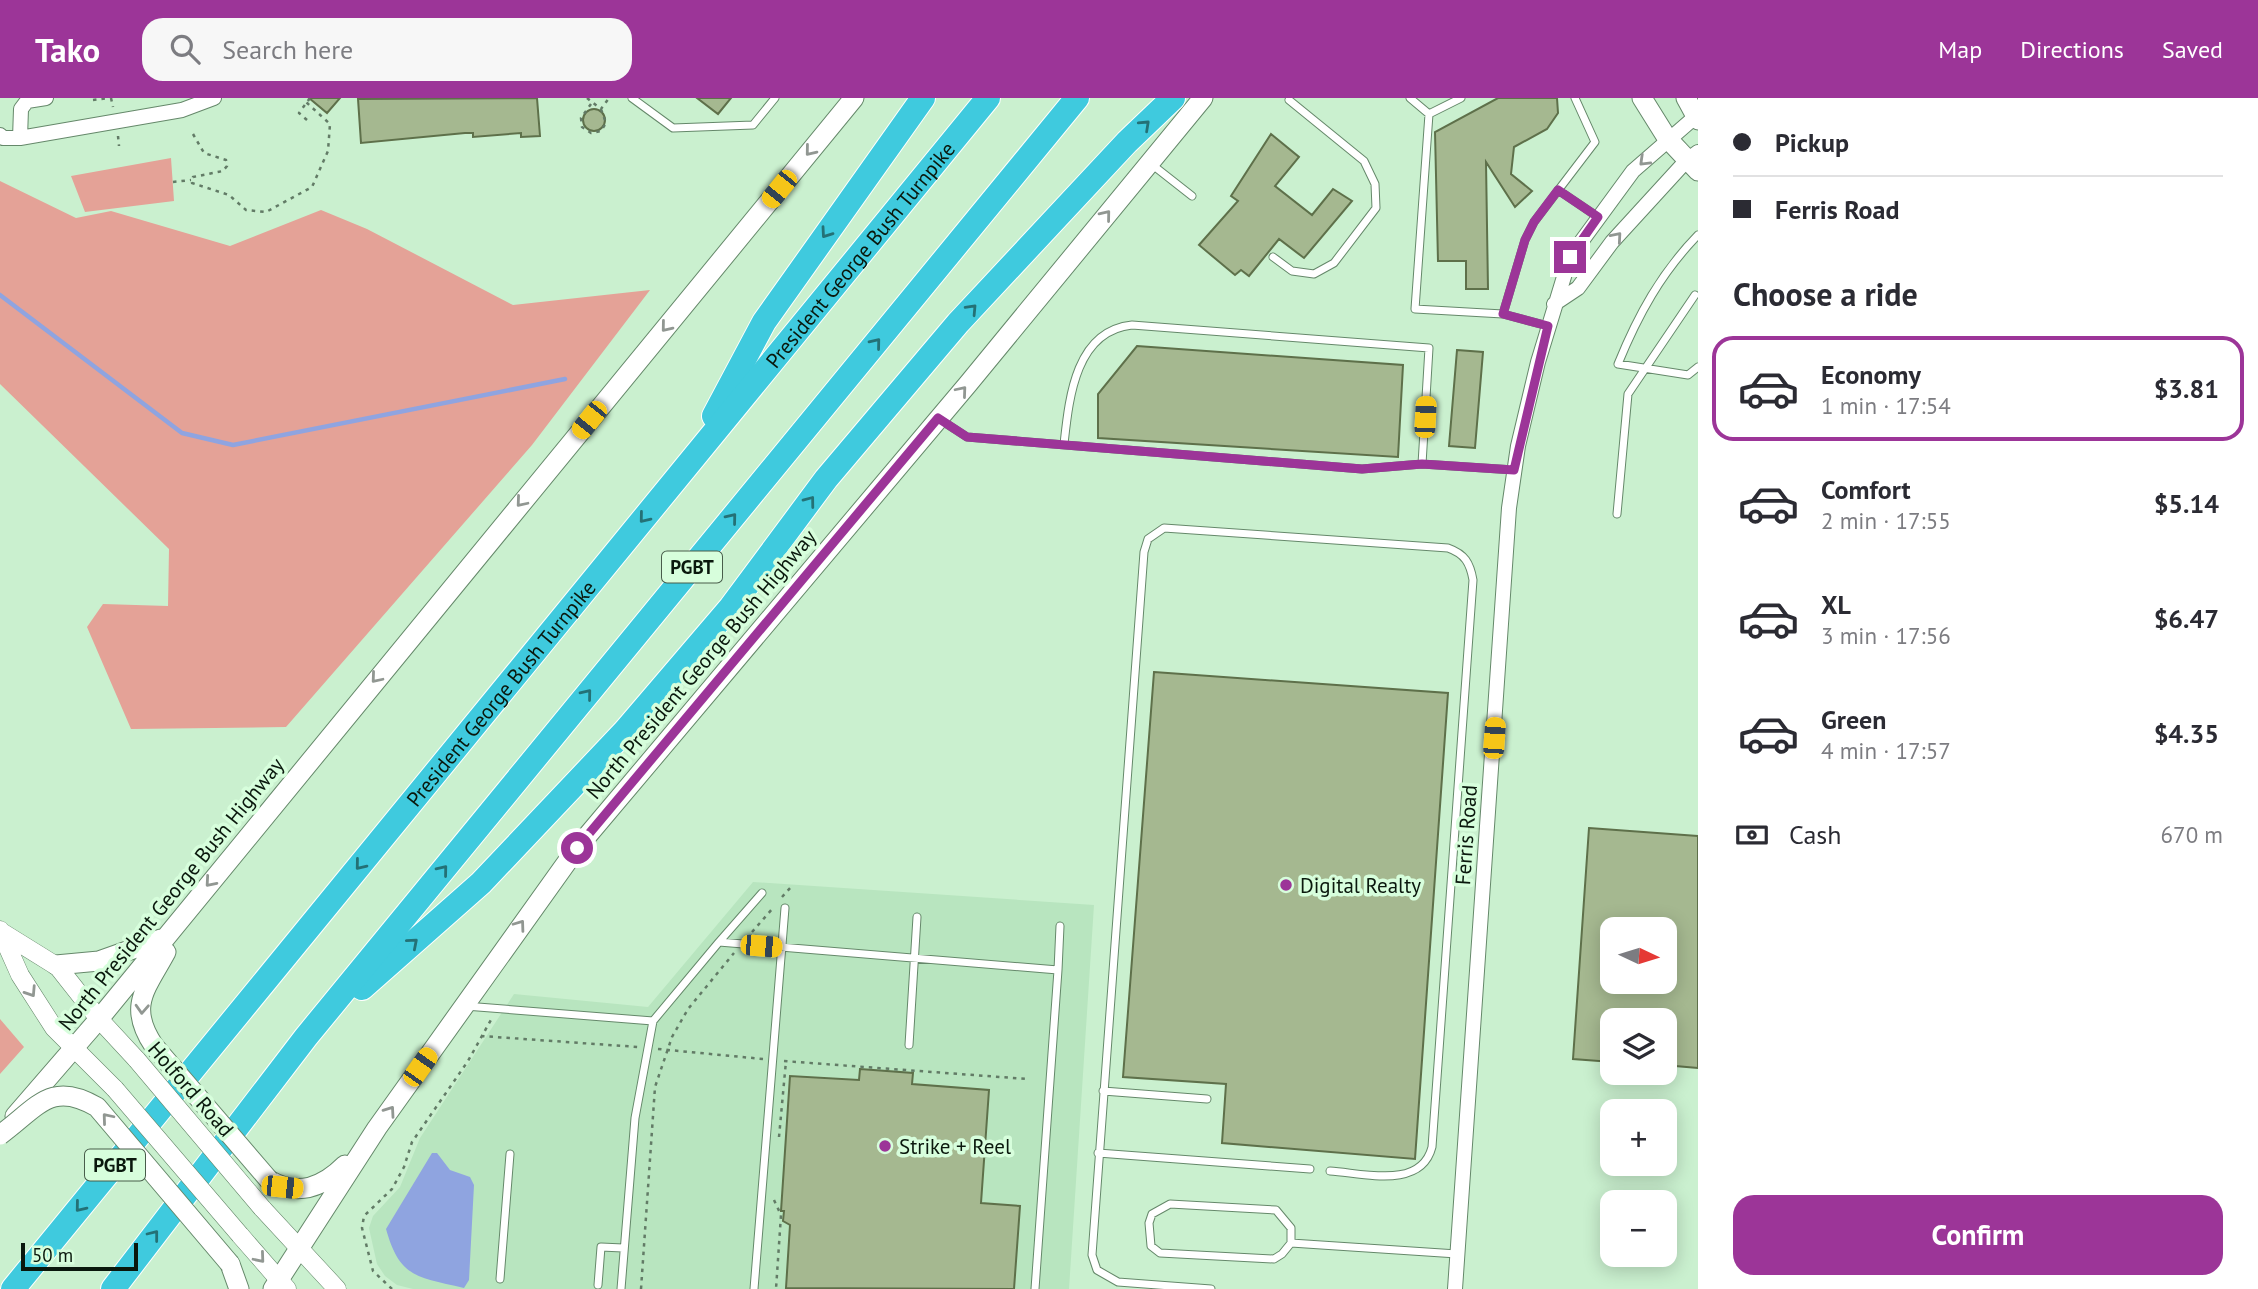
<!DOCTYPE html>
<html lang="en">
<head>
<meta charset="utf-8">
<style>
  :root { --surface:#fff; --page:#f7f7f7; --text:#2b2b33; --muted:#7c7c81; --line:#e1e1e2; --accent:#9c3598 }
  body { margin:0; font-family:"PT Sans",sans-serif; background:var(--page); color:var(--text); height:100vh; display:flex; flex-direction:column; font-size:26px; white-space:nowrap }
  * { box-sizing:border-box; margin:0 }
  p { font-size:23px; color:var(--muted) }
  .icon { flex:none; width:38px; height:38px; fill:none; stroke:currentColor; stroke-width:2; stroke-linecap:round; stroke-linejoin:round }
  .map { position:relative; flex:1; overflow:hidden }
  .panel { display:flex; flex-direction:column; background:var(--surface); width:560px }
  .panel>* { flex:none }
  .top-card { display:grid; align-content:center; height:154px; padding:0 35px; background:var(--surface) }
  .needle { width:46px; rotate:94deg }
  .tools { position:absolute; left:1600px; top:819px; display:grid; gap:14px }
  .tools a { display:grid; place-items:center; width:77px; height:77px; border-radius:14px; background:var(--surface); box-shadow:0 4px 18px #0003; font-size:35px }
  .scale { position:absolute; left:21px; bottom:18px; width:117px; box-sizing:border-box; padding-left:7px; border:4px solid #0a180d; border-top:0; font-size:19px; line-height:24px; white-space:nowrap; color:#0a180d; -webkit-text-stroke:5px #d7fedc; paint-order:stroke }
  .end { position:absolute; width:32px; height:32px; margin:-16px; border:9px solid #9c3598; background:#fff; box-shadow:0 0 0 4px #fff }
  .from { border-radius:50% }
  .car { position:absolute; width:21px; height:42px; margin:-21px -10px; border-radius:9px; box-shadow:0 0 5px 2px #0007; background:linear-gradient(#f5c518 24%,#345 0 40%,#f5c518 0 76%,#345 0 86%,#f5c518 0) }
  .top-card b { display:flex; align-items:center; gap:24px; height:66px; font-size:26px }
  .top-card b+b { border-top:2px solid var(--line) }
  .top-card i { width:18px; height:18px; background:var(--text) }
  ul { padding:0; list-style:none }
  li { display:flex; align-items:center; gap:21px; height:105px; margin:0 14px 10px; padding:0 21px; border:4px solid transparent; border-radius:21px }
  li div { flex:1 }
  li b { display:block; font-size:26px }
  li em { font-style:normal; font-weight:700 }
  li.active { border-color:var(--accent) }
  li>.icon { width:63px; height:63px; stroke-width:1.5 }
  h2 { padding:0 35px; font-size:32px; line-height:84px }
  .pay { display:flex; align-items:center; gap:18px; height:77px; padding:0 35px; font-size:26px }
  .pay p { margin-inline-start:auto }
  .primary-button { display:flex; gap:14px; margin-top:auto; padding:14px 35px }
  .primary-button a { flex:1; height:80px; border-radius:21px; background:var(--accent); color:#fff; font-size:28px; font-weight:700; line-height:80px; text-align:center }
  header { display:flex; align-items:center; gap:42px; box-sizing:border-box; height:98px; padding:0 35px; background:var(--accent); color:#fff }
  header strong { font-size:33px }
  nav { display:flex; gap:38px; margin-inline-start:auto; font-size:24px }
  .search { width:490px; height:63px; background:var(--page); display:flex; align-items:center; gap:18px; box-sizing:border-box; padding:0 24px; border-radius:21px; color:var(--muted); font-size:26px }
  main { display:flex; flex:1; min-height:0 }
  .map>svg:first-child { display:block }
</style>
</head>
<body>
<header>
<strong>Tako</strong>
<div class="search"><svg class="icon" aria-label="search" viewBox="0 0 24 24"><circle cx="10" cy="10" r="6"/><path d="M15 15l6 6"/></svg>Search here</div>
<nav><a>Map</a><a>Directions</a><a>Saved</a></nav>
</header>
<main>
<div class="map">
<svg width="1698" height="1191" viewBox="0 0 1698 1191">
  <rect width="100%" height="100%" fill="#caf0cf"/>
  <path fill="#b8e5bf" d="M753,784L1094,807L1069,1191H413L397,1187L385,1178L377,1166L369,1130L373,1118L400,1089L420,1040L514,896L648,909Z"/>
  <path fill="#e4a297" d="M171,60L174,103L85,114L71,78Z
    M0,83L76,120L111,113L230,148L321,112L367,131L513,207L650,192L532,347L286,629L131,631L87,529L103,506L168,508L169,451L0,286Z
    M0,921L24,949L0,976Z"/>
  <path fill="#8fa4e0" d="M432,1055H437L450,1072L470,1079L474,1087L469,1182L464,1190C418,1179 400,1181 386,1131Z"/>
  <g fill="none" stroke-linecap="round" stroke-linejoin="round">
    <path stroke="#8fa4e0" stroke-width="4.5" d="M0,197L182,335L233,347L565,281"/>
  </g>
  <path fill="#a5b890" stroke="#5e704a" stroke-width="2" fill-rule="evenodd" d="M309,0H340L327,15Z
    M537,0L540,38L521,39V35L473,39V35H465L361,45L358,1Z
    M697,0H731L718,16Z
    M1498,0H1557L1558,15L1547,31L1514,49L1511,76L1532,93L1515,109L1486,64L1488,191H1466V163H1438L1435,34Z
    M583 22a11 11 0 1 1 22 0a11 11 0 1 1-22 0Z
    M1271,36L1299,59L1275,88L1312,117L1333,91L1352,103L1304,160L1279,141L1249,178L1241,172L1235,177L1199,147L1238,103L1231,98Z
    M1137,248L1403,267L1398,359L1098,340V296Z
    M1457,252L1483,254L1475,350L1449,348Z
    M1154,574L1448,595L1415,1061L1222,1045L1226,986L1123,979Z
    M1589,730L1698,738V970L1664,967V922H1612V964L1573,961ZM1612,831H1664V884H1612Z
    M860,971L913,975L912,986L989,992L981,1105L1020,1108L1014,1191L786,1190L790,1127L783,1123L784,1113H781L790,978L859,982Z"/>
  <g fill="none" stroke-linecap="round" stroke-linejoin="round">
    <g stroke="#65886a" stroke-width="9">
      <path id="service" d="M632,0L673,30L753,27L775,0
        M1410,0L1429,16
        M1461,0L1429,16L1415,211L1503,216L1548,228
        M1150,65L1192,98
        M1558,92L1598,119
        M1698,137C1661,175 1638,217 1618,266L1688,277L1698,269
        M1273,159L1292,173L1314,176L1334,165L1376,110L1375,86L1364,63L1289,2
        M1503,216L1525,142L1534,124L1595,44L1575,0
        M939,321L967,339L1362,371L1422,366L1429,250L1132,227C1075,233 1069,301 1064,346
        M1422,366L1514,372
        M1617,416L1628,296L1695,197
        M719,844L762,795
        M1058,872L1060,828
        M465,908L653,923
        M909,947L917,819
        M1103,993L1207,1001
        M1098,1055L1310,1071
        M1291,1145L1282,1156L1274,1161L1160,1155L1151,1148L1149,1125L1152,1116L1170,1106L1276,1112L1291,1130V1145L1457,1156
        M500,1181L510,1056
        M598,1187L601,1149L623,1150
        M621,1191L635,1020L653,923L719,844L1058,872L1035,1191
        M754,1191L785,810
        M1211,1191L1118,1184L1097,1172L1092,1157L1144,454L1148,441L1164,430L1448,450C1465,456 1470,465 1473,482L1432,1049C1421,1092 1363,1075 1330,1073"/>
    </g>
    <g stroke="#65886a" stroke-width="16">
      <path id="minor" d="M0,37L3,40H20L182,12L214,0
        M20,40L21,11L27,3L46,0
        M1554,206L1578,190L1612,144L1687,62L1698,54
        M1455,1191L1509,410L1518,348L1538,264L1570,159L1633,73L1695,19"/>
    </g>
    <g stroke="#65886a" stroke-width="19">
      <path id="tertiary" d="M0,832L20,877L54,930L115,991
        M0,833L58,869L99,921L137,962
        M262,1110L337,1191
        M240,1137L287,1191"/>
    </g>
    <g stroke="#65886a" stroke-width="21">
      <path id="secondary" d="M1642,0L1667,40L1698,73
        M1686,0L1698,22
        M56,867L99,863L161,841
        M154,948C127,908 146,891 166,854
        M15,1018L99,921L854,0
        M269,1082C298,1099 323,1089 345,1067
        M230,1166L239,1191
        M273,1191L377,1030L577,750L968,286L1203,0"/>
    </g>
    <g stroke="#fff" stroke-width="26">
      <g id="motorway">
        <path d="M714,318L764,224L923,0"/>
        <path d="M362,890L481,785L625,633L731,509L826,381L958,225L1127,44L1173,0"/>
        <path id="s1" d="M13,1191L988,0"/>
        <path d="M113,1191L306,939L1077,0"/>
      </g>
    </g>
    <path stroke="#627b66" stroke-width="2.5" stroke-dasharray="3.5 5" stroke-linecap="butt" d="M111,0L113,9
      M587,0L601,11L609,0
      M93,2L109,0
      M591,6L581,20L582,29L591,35L601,33L606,25L601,11
      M307,22L299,15L310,0
      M193,36L204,55L226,62L227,68L223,73L193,79L192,85L229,97L246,112L266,114L312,89L328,53L330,26L306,4
      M118,38L119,48
      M173,84L191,82
      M782,799L791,789
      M752,834L773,810
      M481,938L638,949
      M658,951L763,961
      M784,963L1028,981
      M779,1039L786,963
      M774,1102L781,1117L776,1191
      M392,1191L373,1173L362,1130L364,1118L392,1091L404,1069L412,1044L468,963L492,920
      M641,1191L655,989L672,939L688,911L734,855"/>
    <use href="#service" stroke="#fff" stroke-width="7"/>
    <use href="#minor" stroke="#fff" stroke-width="14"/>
    <use href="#tertiary" stroke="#fff" stroke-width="18"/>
    <use href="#secondary" stroke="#fff" stroke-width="19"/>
    <use href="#motorway" stroke="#3fcade" stroke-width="24"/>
    <g stroke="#65886a" stroke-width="19" stroke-linecap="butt">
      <path id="tertiary-bridge" d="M137,962L262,1110
        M115,991L240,1137"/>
    </g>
    <g stroke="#65886a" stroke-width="21" stroke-linecap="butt">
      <path id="secondary-bridge" d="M154,948L269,1082
        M0,1037C38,1009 51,982 97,1009L230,1166"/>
    </g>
    <use href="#tertiary-bridge" stroke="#fff" stroke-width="18"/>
    <use href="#secondary-bridge" stroke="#fff" stroke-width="19"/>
  </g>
  <defs><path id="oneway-chevron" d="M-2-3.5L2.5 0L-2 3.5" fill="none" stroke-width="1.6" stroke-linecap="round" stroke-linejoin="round" transform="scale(1.75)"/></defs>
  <g stroke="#247176">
    <use href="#oneway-chevron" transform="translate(1145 27) rotate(-43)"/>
    <use href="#oneway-chevron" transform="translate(826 135) rotate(125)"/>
    <use href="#oneway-chevron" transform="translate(972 211) rotate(-47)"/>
    <use href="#oneway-chevron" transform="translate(876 245) rotate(-51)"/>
    <use href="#oneway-chevron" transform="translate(810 403) rotate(-53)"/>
    <use href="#oneway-chevron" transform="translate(644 420) rotate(129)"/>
    <use href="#oneway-chevron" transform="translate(732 420) rotate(-51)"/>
    <use href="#oneway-chevron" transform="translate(587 596) rotate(-51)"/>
    <use href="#oneway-chevron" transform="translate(360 767) rotate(129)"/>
    <use href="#oneway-chevron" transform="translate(443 772) rotate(-51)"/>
    <use href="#oneway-chevron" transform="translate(413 845) rotate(-41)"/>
    <use href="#oneway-chevron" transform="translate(80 1109) rotate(129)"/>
    <use href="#oneway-chevron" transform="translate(154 1137) rotate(-52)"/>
  </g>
  <g stroke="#919792">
    <use href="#oneway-chevron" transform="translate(810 53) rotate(129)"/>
    <use href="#oneway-chevron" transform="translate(1644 63) rotate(136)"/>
    <use href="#oneway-chevron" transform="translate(1106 117) rotate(-51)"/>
    <use href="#oneway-chevron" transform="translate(1617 139) rotate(-49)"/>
    <use href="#oneway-chevron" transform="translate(666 229) rotate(129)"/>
    <use href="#oneway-chevron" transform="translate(962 293) rotate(-50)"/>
    <use href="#oneway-chevron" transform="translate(521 404) rotate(130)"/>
    <use href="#oneway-chevron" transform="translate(376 580) rotate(130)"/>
    <use href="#oneway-chevron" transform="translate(210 784) rotate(131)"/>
    <use href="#oneway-chevron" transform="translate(520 827) rotate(-54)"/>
    <use href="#oneway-chevron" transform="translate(31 894) rotate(57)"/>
    <use href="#oneway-chevron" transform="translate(142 911) rotate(93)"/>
    <use href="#oneway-chevron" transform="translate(390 1013) rotate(-55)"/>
    <use href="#oneway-chevron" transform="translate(107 1020) rotate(-130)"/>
    <use href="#oneway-chevron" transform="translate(260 1160) rotate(50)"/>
  </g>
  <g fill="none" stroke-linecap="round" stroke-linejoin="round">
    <path stroke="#9c3598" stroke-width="9" d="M577,750L938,320L967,339L1362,371L1422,366L1514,372L1548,228L1503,216L1525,142L1534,124L1558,92L1598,119L1570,159"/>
  </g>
  <g fill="#9c3598" stroke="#d7fedc" stroke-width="2.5">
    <circle cx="1286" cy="787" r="7"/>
    <circle cx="885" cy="1048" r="7"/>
  </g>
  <g text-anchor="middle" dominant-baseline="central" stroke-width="7" stroke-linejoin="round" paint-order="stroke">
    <g fill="#d7fedc" stroke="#485d4b" stroke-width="2">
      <rect x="662" y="453.5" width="60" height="31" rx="5"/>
      <rect x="85" y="1051.5" width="60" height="31" rx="5"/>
    </g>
    <g font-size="19" font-weight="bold" fill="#0a180d">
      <text x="692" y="469">PGBT</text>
      <text x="115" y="1067">PGBT</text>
    </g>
    <g font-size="21" fill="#0a180d" stroke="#d7fedc">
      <text stroke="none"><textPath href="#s1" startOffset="1337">President George Bush Turnpike</textPath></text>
      <text transform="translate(701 566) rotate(-50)">North President George Bush Highway</text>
      <text stroke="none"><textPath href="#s1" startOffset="770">President George Bush Turnpike</textPath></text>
      <text transform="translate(1466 737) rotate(-86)">Ferris Road</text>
      <text transform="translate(171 796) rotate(-51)">North President George Bush Highway</text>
      <text transform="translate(191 991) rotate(49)">Holford Road</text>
    </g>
    <g font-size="21" fill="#0a180d" stroke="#d7fedc" text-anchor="start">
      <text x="1300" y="787">Digital Realty</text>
      <text x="899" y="1048">Strike + Reel</text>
    </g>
  </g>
</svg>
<div class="tools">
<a><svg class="needle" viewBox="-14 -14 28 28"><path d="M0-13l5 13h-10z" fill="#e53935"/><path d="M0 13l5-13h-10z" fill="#7c7c81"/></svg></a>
<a><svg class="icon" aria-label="layers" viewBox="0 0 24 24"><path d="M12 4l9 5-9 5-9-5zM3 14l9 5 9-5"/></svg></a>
<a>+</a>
<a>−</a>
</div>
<div class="scale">50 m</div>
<i class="end from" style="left:577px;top:750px"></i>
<i class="end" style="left:1570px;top:159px"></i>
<i class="car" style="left:779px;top:91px;rotate:219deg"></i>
<i class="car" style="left:1425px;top:319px;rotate:3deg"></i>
<i class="car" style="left:589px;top:322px;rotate:219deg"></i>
<i class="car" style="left:1494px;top:640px;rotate:4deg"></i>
<i class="car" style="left:761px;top:848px;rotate:95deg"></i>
<i class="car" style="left:420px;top:969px;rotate:35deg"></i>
<i class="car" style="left:282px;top:1089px;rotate:96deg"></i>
</div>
<section class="panel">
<div class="top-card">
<b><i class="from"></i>Pickup</b>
<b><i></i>Ferris Road</b>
</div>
<h2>Choose a ride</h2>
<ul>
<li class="active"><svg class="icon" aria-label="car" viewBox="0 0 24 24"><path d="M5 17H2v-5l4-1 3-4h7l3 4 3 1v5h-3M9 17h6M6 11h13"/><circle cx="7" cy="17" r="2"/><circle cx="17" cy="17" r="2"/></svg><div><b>Economy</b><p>1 min · 17:54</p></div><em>$3.81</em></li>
<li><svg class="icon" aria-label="car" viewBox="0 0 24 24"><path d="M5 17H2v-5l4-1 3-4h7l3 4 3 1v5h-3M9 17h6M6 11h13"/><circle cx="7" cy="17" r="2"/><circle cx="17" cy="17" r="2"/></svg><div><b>Comfort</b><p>2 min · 17:55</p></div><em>$5.14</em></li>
<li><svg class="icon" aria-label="car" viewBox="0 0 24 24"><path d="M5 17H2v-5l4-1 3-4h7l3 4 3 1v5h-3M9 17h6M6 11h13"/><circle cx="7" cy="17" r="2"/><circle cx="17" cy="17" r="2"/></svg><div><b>XL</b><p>3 min · 17:56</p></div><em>$6.47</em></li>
<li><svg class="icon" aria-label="car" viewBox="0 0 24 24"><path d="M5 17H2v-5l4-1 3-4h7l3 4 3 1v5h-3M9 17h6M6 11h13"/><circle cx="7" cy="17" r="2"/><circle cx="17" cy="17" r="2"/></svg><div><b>Green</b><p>4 min · 17:57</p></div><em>$4.35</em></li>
</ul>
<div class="pay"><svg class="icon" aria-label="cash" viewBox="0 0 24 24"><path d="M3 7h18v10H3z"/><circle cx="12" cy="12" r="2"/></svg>Cash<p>670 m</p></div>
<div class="primary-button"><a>Confirm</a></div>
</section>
</main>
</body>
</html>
